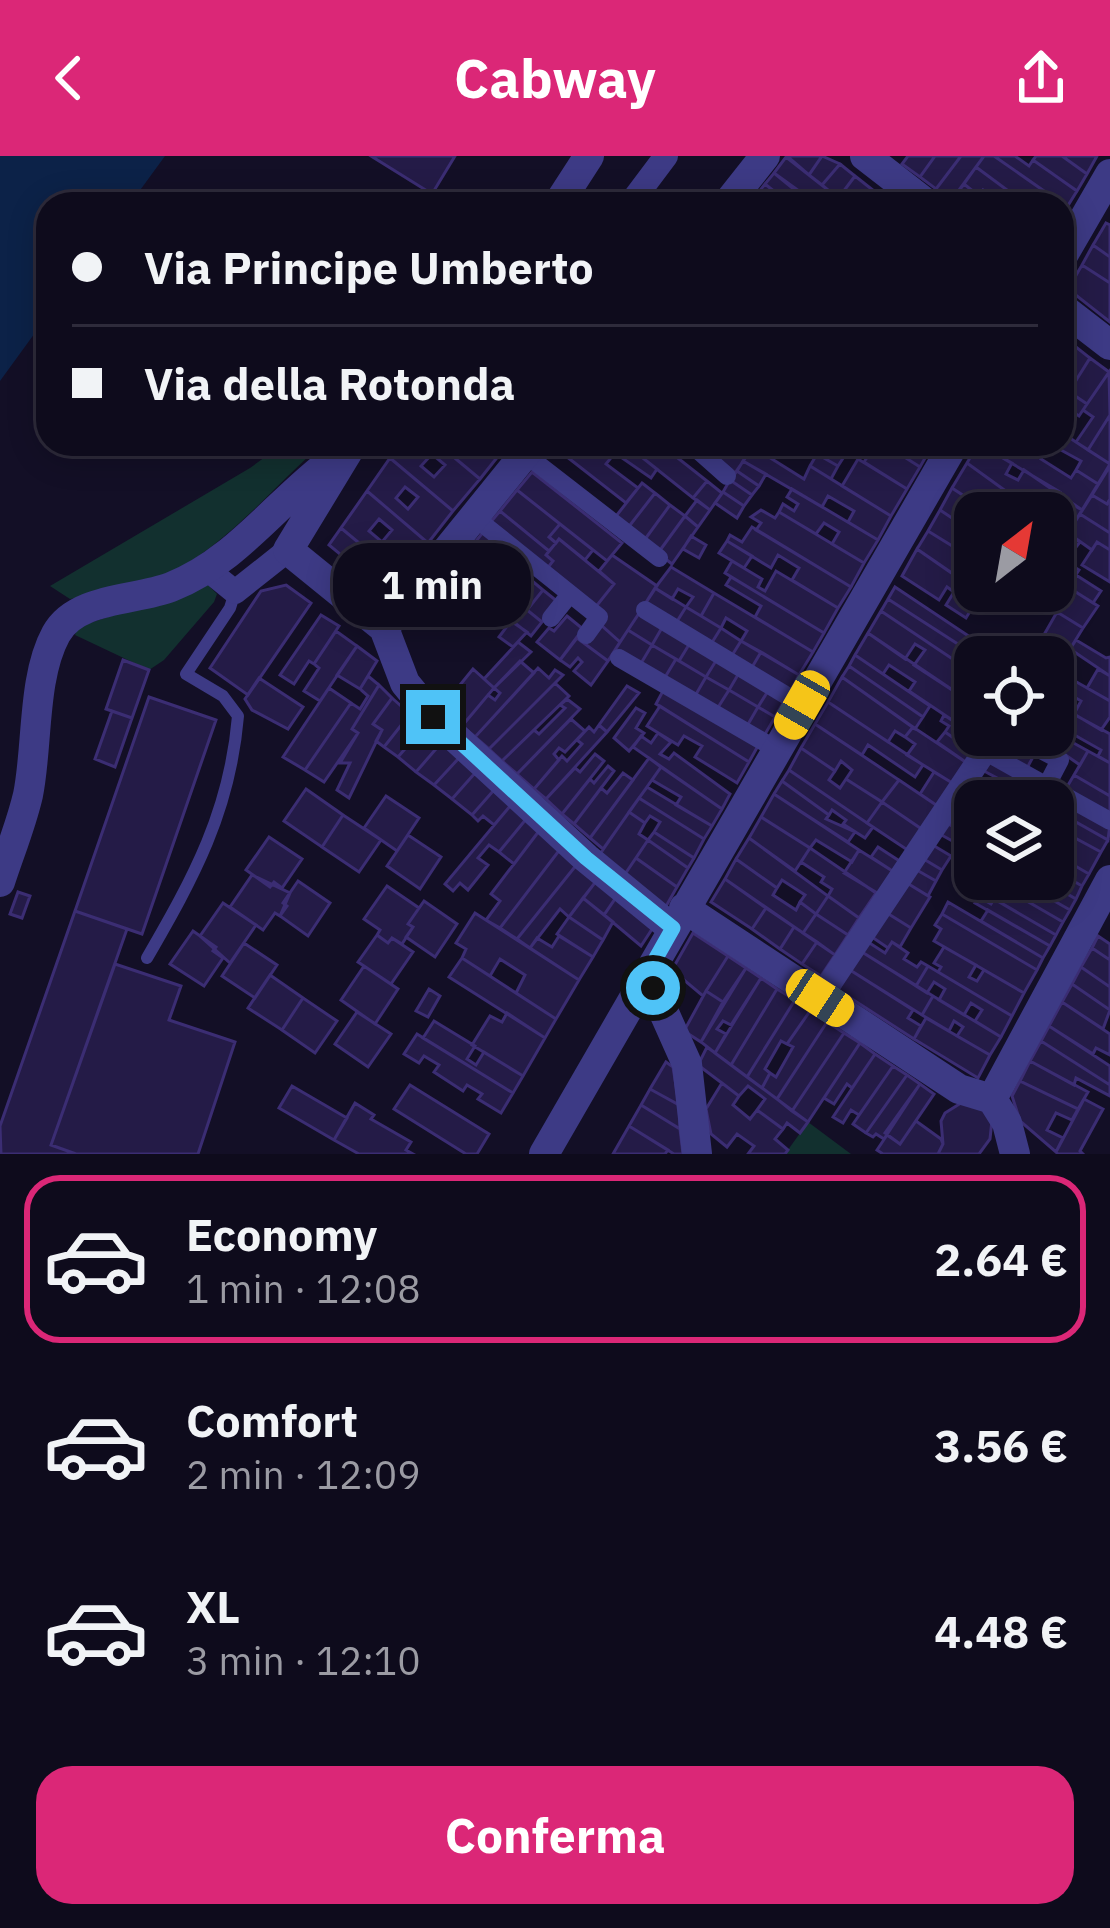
<!DOCTYPE html>
<html lang="it">
<head>
<meta charset="utf-8">
<style>
  :root { --surface:#0e0b1c; --page:#171425; --text:#f1f3f6; --muted:#9b9ba3; --line:#2e2b3b; --accent:#db2777 }
  body { margin:0; font-family:"IBM Plex Sans",sans-serif; background:var(--page); color:var(--text); height:100vh; display:flex; flex-direction:column; font-size:45px; white-space:nowrap }
  * { box-sizing:border-box; margin:0 }
  p { font-size:39px; color:var(--muted) }
  .icon { flex:none; width:66px; height:66px; fill:none; stroke:currentColor; stroke-width:2; stroke-linecap:round; stroke-linejoin:round }
  .map { position:relative; height:998px; overflow:hidden }
  .sheet { display:flex; flex-direction:column; background:var(--surface); flex:1 }
  .sheet>* { flex:none }
  .hud { position:absolute; left:36px; top:36px; width:1038px; height:264px; border-radius:36px; box-shadow:0 6px 30px #0003,0 0 0 3px var(--line); display:grid; align-content:center; height:264px; padding:0 36px; background:var(--surface) }
  .needle { width:78px; rotate:31deg }
  .tools { position:absolute; left:954px; top:336px; display:grid; gap:24px }
  .tools a { display:grid; place-items:center; width:120px; height:120px; border-radius:24px; background:var(--surface); box-shadow:0 6px 30px #0003,0 0 0 3px var(--line); font-size:60px }
  .end { position:absolute; width:54px; height:54px; margin:-27px; border:15px solid #4fc3f7; background:#111; box-shadow:0 0 0 6px #111 }
  .from { border-radius:50% }
  .bubble { position:absolute; height:84px; border-radius:36px; background:var(--surface); box-shadow:0 6px 30px #0003,0 0 0 3px var(--line); font-size:39px; font-weight:700; line-height:84px; text-align:center }
  .car { position:absolute; width:36px; height:72px; margin:-36px -18px; border-radius:15px; box-shadow:0 0 9px 3px #0007; background:linear-gradient(#f5c518 24%,#345 0 40%,#f5c518 0 76%,#345 0 86%,#f5c518 0) }
  .hud b { display:flex; align-items:center; gap:42px; height:114px; font-size:45px }
  .hud b+b { border-top:3px solid var(--line) }
  .hud i { width:30px; height:30px; background:var(--text) }
  ul { padding:21px 0 0; list-style:none }
  li { display:flex; align-items:center; gap:36px; height:168px; margin:0 24px 18px; padding:0 12px; border:6px solid transparent; border-radius:36px }
  li div { flex:1 }
  li b { display:block; font-size:45px }
  li em { font-style:normal; font-weight:700 }
  li.active { border-color:var(--accent) }
  li>.icon { width:108px; height:108px; stroke-width:1.5 }
  .primary-button { display:flex; gap:24px; margin-top:auto; padding:24px 36px }
  .primary-button a { flex:1; height:138px; border-radius:36px; background:var(--accent); color:#fff; font-size:48px; font-weight:700; line-height:138px; text-align:center }
  header { display:flex; justify-content:space-between; align-items:center; height:156px; padding:0 36px; background:var(--accent); color:#fff; font-size:54px; font-weight:700 }
  .map>svg:first-child { display:block }
</style>
</head>
<body>
<header><svg class="icon" aria-label="back" viewBox="0 0 24 24"><path d="M15 5l-7 7 7 7"/></svg>Cabway<svg class="icon" aria-label="share" viewBox="0 0 24 24"><path d="M12 15V3M7 8l5-5 5 5M5 13v7h14v-7"/></svg></header>
<div class="map">
<svg width="1110" height="998" viewBox="0 0 1110 998">
  <rect width="100%" height="100%" fill="#130f26"/>
  <path fill="#12302f" d="M283,288H322C271,333 225,392 162,421C135,434 100,437 70,443L50,430L250,312Z
    M207,428L217,438L214,446L164,504L149,514L75,479L78,471Z
    M808,966L851,998H785Z"/>
  <path fill="#0c2248" d="M0,0H165L130,48H48V159L0,225Z"/>
  <path fill="#241b47" stroke="#3b2d73" stroke-width="3" fill-rule="evenodd" d="M371,0H455L432,38Z
    M787,0H822L809,19Z
    M822,0L840,8L822,29L809,19Z
    M908,0H935L920,21L902,8Z
    M935,0H961L936,33L920,21Z
    M961,0H984L951,45L936,33Z
    M984,0H994L1067,51L1062,60V48H1026L976,11Z
    M994,0H1015L1029,10L1033,4L1077,35L1067,51Z
    M1036,0H1062L1087,18L1077,35L1033,4Z
    M1062,0H1097L1087,18Z
    M786,1L828,34L817,48L774,17Z
    M840,8L855,20L834,48H817L828,34L822,29Z
    M976,11L1026,48H1001L983,34L979,40L964,28Z
    M774,17L812,48H790L765,28Z
    M855,20L874,35L863,48H834Z
    M765,28L790,48H764L755,41Z
    M964,28L979,40L976,45L980,48L951,45Z
    M1106,67L1110,69V101L1093,89Z
    M1093,89L1110,101V127L1082,109Z
    M1082,109L1110,127V166L1068,133Z
    M1062,180L1090,202L1075,226L1064,219Z
    M1090,202L1109,216L1087,248L1062,231V222L1075,226Z
    M1109,216L1110,259L1088,294L1076,286L1093,261L1083,254Z
    M1062,231L1087,248L1079,260L1062,249Z
    M1110,259V308L1088,294Z
    M1062,277L1110,308L1098,328L1076,314L1081,305L1050,288H1062Z
    M400,288H438L480,323L453,355L390,302ZM432,298L445,309L434,321L421,310Z
    M438,288H505L507,289L480,323Z
    M555,288H590L610,303L606,308L638,332L626,347L553,290Z
    M590,288H625L657,313L651,322L615,297L610,303Z
    M640,288H660L707,325L693,342L634,295Z
    M730,288L746,301L735,317L718,303Z
    M755,288H770L764,298L804,323L810,310L891,360L878,384L848,366L854,355L828,340L822,351L743,305Z
    M812,288H834L847,296L838,310L817,298L821,292Z
    M856,288H884L920,311L907,333L864,306L870,297Z
    M884,288H933L920,311Z
    M978,288L1012,307L1006,318L1018,324L1024,314L1082,354L1068,377L1053,368L1057,358L1042,348L1036,357L967,307Z
    M979,288H1019L1016,294L1024,298L1033,288L1045,296L1041,303L1071,322L1076,314L1098,328L1082,354L1058,340L1060,336Z
    M817,298L838,310L831,323L810,310Z
    M390,302L453,355L428,387L367,335ZM405,331L418,341L408,353L396,342Z
    M858,303L907,333L891,360L842,330Z
    M743,305L766,318L759,330L737,315Z
    M967,307L1036,357H990L952,332Z
    M1110,310V343L1107,348L1092,339Z
    M737,315L759,330L752,339L730,324Z
    M532,316L622,387L607,405L517,334Z
    M730,324L752,339L744,350L723,336Z
    M707,325L722,337L710,354L693,342Z
    M642,327L655,337L627,373L613,364Z
    M952,332L990,357H975L973,376L940,354Z
    M792,333L878,384L864,407L832,388L839,376L824,367L816,378L779,356L783,348L794,355L798,348L787,341Z
    M517,334L560,368L549,381L556,387L549,395L500,355Z
    M367,335L428,387L400,421L341,372ZM379,363L392,374L382,386L369,375Z
    M723,336L744,350L737,362L715,347Z
    M655,337L670,349L643,386L627,373Z
    M1092,339L1107,348L1110,343V377L1080,358Z
    M697,344L710,354L698,371L685,360Z
    M670,349L685,360L658,397L643,386Z
    M761,354L775,362L779,356L864,407L851,431L756,374L761,367L751,361Z
    M940,354L973,376L967,387L975,393V404L928,375Z
    M500,355L549,395L546,399L553,405L546,414L489,368Z
    M1080,358L1110,377V394L1097,386L1092,394L1068,377Z
    M685,360L698,371L672,408L658,397Z
    M560,368L593,394L585,404L559,383L556,387L549,381Z
    M1053,368L1080,386L1065,405L1053,398Z
    M752,371L851,431L838,452L792,424L799,412L778,399L771,412L727,385L730,379L742,386Z
    M341,372L400,421L387,437L329,389Z
    M484,375L524,407L508,427L468,395Z
    M928,375L975,404V426L956,413L953,418L917,393Z
    M691,380L706,389L699,402L683,393Z
    M559,383L614,428L594,453L546,414L553,405L546,399Z
    M727,385L752,400L744,412L719,397Z
    M1097,386L1110,394V426L1082,409Z
    M917,393L981,437L966,462L946,449L954,436L947,431L939,444L902,420Z
    M468,395L501,422L491,434L504,444L509,439L521,449L510,463L450,415Z
    M1053,398L1079,414L1068,431L1071,433L1068,439L1053,429Z
    M612,399L657,430L620,486L600,468L594,453L614,428L599,415Z
    M732,405L762,423L758,431L765,435L776,415L838,452L824,477L725,417Z
    M671,411L714,437L701,460L686,451L693,441L678,433L672,443L655,432Z
    M519,414L543,434L527,454L509,439L514,432L508,427Z
    M450,415L495,451L479,471L434,436Z
    M1076,419L1101,435L1093,447L1068,431Z
    M731,421L824,477L813,496L755,461L761,450L726,429Z
    M501,422L514,432L504,444L491,434Z
    M286,429L311,447L248,539L210,512L261,435Z
    M1053,429L1068,439L1057,456L1024,435H1053Z
    M895,431L964,477L1001,501H978L888,443Z
    M655,432L686,451L676,467L645,448Z
    M1071,433L1098,450L1083,472L1057,456Z
    M543,434L558,446L542,466L527,454Z
    M714,437L813,496L799,519L741,485L747,475L726,462L721,472L701,460Z
    M888,443L978,501H975V518L881,455Z
    M521,449L542,466L531,480L510,463Z
    M686,451L721,472L711,488L676,467Z
    M881,455L975,518V549L914,509L925,494L915,488L905,503L868,477Z
    M640,456L663,470L652,489L628,474Z
    M1057,456L1083,472L1070,493L1045,477Z
    M321,459L339,470L314,508L309,505L294,528L280,519Z
    M567,460L583,473L560,504L537,486L549,472L554,475Z
    M511,465L527,476L513,491L499,481Z
    M600,468L620,486L608,505L585,488Z
    M663,470L690,487L679,505L652,489Z
    M721,472L741,485L731,501L711,488Z
    M628,474L652,489L640,509L615,494Z
    M336,475L357,490L320,545L304,535L319,512L314,508Z
    M868,477L975,549L973,578L909,535L915,526L889,509L883,518L855,499Z
    M577,482L608,505L591,529L574,515L582,506L578,502L570,511L560,504Z
    M1076,484L1106,502L1110,501V520L1070,493Z
    M741,485L761,496L751,513L731,501Z
    M518,486L531,496L494,532L484,523Z
    M690,487L717,503L706,521L679,505Z
    M652,489L676,503L664,523L640,509Z
    M357,490L377,505L360,533L337,519Z
    M761,496L799,519L790,536L751,513Z
    M855,499L930,550L923,561L849,510Z
    M676,503L706,521L695,540L664,523Z
    M717,503L739,517L729,534L706,521Z
    M123,504L149,514L132,562L106,553Z
    M520,505L534,517L475,581L462,570L488,539L495,544L500,537L494,532Z
    M849,510L923,561L915,573L842,521Z
    M538,512L549,522L555,514L563,519L489,593L475,581Z
    M473,513L494,532L462,570L442,551Z
    M1098,513L1110,520V545L1087,532Z
    M739,517L768,535L758,551L729,534Z
    M368,520L379,529L352,573L358,577L324,626L305,614L351,547L360,553L368,540L360,533Z
    M706,521L729,534L717,553L695,540Z
    M842,521L913,571L905,581L895,575L888,586L828,546Z
    M259,522L303,551L288,573L252,554L245,543Z
    M1073,524L1110,545V561L1101,574L1074,558L1081,545L1066,536Z
    M555,527L569,540L502,605L489,593Z
    M379,529L392,542L373,568L382,574L349,642L337,634L350,607H340L358,577L352,573Z
    M627,530L639,537L607,576L599,569Z
    M329,532L351,547L305,614L283,601Z
    M664,533L759,588L749,606L656,548Z
    M729,534L758,551L747,570L717,553Z
    M768,535L784,545L775,561L758,551Z
    M149,541L216,564L142,778L75,755Z
    M392,542L410,558L384,591L376,585L382,574L373,568Z
    M567,543L580,553L517,618L502,605L534,574L539,578L565,552L560,549Z
    M828,546L923,609L915,621L868,589L862,599L815,568Z
    M660,550L749,606L737,627L695,601L702,590L684,580L678,589L647,570Z
    M758,551L775,561L764,580L747,570Z
    M636,552L645,557L636,572L644,577L629,595L614,582Z
    M1064,553L1110,578V607L1098,600L1101,594L1055,568Z
    M112,555L132,562L115,611L95,603Z
    M410,558L424,571L398,601L384,591Z
    M944,559L982,584L974,596L945,576L949,570L941,565Z
    M571,563L585,575L565,596L559,592L554,598L559,604L534,633L517,618Z
    M815,568L899,624L882,646L846,623L852,614L841,605L835,615L801,592Z
    M599,569L607,576L546,643L534,633L562,600L567,605L582,588L577,584L589,571L594,576Z
    M424,571L442,586L416,616L398,601Z
    M913,571L967,607L954,628L907,599L915,588L905,581Z
    M945,576L974,596L967,607L937,586Z
    M658,577L671,586L660,598L669,603L674,597L730,638L722,653L633,591L641,580L651,587Z
    M985,579L1034,599L1026,614L979,589Z
    M1070,585L1088,595L1080,609L1064,598Z
    M442,586L459,602L434,629L416,616Z
    M801,592L835,615L829,624L840,632L846,623L882,646L867,667L789,614Z
    M1088,595L1110,607V640L1074,619Z
    M595,598L604,605L562,658L546,643L575,612L580,616Z
    M459,602L475,617L452,643L434,629Z
    M649,602L661,611L603,693L590,682Z
    M992,602L1032,625L1025,637L984,615Z
    M608,610L614,615L574,668L562,658L590,623L594,627Z
    M661,611L722,653L712,670L676,649L681,641L652,624Z
    M789,614L873,671L865,682L843,668L846,664L832,654L829,659L782,625Z
    M934,616L954,628L939,651L920,638Z
    M475,617L494,634L472,659L452,643Z
    M623,617L633,624L590,682L574,668L601,632L607,637Z
    M1074,619L1110,640V662L1064,636Z
    M899,624L939,651L923,674L882,646Z
    M782,625L829,659L826,663L855,676L848,686L774,638Z
    M1032,625L1110,668L1108,684L1053,653V645H1039L1025,637Z
    M977,626L996,637L992,645H975V651L965,645Z
    M647,631L712,670L704,683L639,642Z
    M306,633L343,659L322,691L284,665Z
    M494,634L511,649L494,669L483,660L478,665L472,659Z
    M774,638L859,694L852,706L816,684L810,692L761,661Z
    M386,640L419,662L397,695L364,672Z
    M639,642L704,683L694,702L654,676L660,666L650,660L645,667L629,656Z
    M960,642L975,651V668L952,654Z
    M882,646L923,674L909,695L867,667Z
    M511,649L527,662L499,696L489,689L478,702L488,709L468,734L460,727L453,735L445,728Z
    M1053,653L1108,684L1101,696L1053,670Z
    M952,654L975,668L971,681L945,666Z
    M629,656L645,667L639,678L648,684L623,721L598,701Z
    M343,659L381,684L359,716L322,691Z
    M761,661L810,692L795,715L749,682Z
    M527,662L539,675L514,708L499,696Z
    M945,666L971,681L965,692L938,677Z
    M1053,670L1101,696L1089,718L1053,697Z
    M539,675L561,692L500,772L486,764L500,745L491,738Z
    M654,676L694,702L688,712L648,684Z
    M408,679L441,701L420,733L387,710Z
    M269,681L302,703L282,732L274,726L270,731L246,714Z
    M749,682L828,740L816,758L800,746L805,739L782,724L777,732L736,703Z
    M648,684L688,712L677,731L636,702Z
    M931,688L951,700L942,714L922,702Z
    M878,691L901,706L894,716L871,701Z
    M561,692L578,707L517,783L500,772Z
    M810,692L876,737L859,762L828,740L832,733L821,726L824,721L801,706Z
    M859,694L894,716L879,738L844,717Z
    M1053,697L1089,718L1082,730L1053,713Z
    M636,702L677,731L665,752L623,721Z
    M922,702L942,714L936,725L915,713Z
    M736,703L777,732L773,739L796,754L800,746L816,758L803,777L725,723Z
    M578,707L597,724L569,761L560,753L530,792L517,783Z
    M915,713L936,725L928,740L907,727Z
    M1053,713L1082,730L1076,743L1042,723H1053Z
    M975,718V723H989L1063,766L1056,779L991,741L993,738L971,725Z
    M252,719L290,737L280,760L275,757L263,774L230,751Z
    M725,723L766,752L752,773L711,746Z
    M989,723H1016L1070,754L1063,766Z
    M1016,723H1042L1076,743L1070,754Z
    M597,724L617,740L604,759L583,742Z
    M298,725L330,747L308,780L280,760L287,750L283,747Z
    M907,727L930,741L911,772L887,757Z
    M387,730L419,752L408,768L413,771L402,788L392,782L388,787L377,779L380,774L364,763Z
    M18,736L30,740L22,762L10,758Z
    M617,740L654,770L641,790L604,759Z
    M828,740L859,762L848,779L816,758Z
    M979,741L991,748L994,743L1056,779L1050,790L975,747Z
    M583,742L613,766L603,784L569,761Z
    M424,745L457,768L435,801L406,781L413,771L408,768Z
    M948,746L1043,802L1037,814L942,758Z
    M223,747L256,769L230,807L200,780Z
    M766,752L794,771L780,793L752,773Z
    M988,754L1050,790L1043,802L981,765Z
    M75,755L127,773L51,989L76,998H1L0,970Z
    M475,757L579,824L556,863L516,837L525,819L500,803L490,820L462,802L466,793L456,787Z
    M887,757L911,772L900,791L892,786L888,792L872,781Z
    M816,758L848,779L835,799L803,777Z
    M942,758L1037,814L1024,837L934,785L941,773L935,769Z
    M569,761L603,784L593,801L557,778Z
    M794,771L817,786L802,808L780,793Z
    M193,775L216,791L213,795L223,802L204,830L170,808Z
    M693,777L728,800L703,840L672,814Z
    M377,779L388,787L392,782L413,796L391,828L358,806Z
    M559,780L593,801L579,824L530,792L537,782L552,791Z
    M1098,780L1110,788V804L1092,792Z
    M817,786L835,799L821,820L802,808Z
    M868,786L885,797L892,786L908,797L904,803L917,811L921,806L928,810L916,830L862,796Z
    M244,787L277,809L255,842L222,820Z
    M944,791L976,809L969,821L977,825L984,814L1024,837L1012,860L938,816L941,811L934,807Z
    M1092,792L1110,804V831L1081,811Z
    M862,796L933,840L922,859L850,814Z
    M728,800L746,812L723,846L706,835Z
    M462,802L556,863L545,882L449,821Z
    M115,808L181,830L169,864L235,886L198,998H76L51,989Z
    M364,810L398,833L375,868L341,844Z
    M928,810L1012,860L1001,881L975,865L982,854L971,847L964,859L939,844L945,833L934,826L927,837L916,830Z
    M1081,811L1110,831V854L1072,828Z
    M746,812L761,822L731,869L723,865L717,873L726,878L715,897L701,886Z
    M850,814L913,854L908,862L921,870L914,883L838,834Z
    M270,819L303,842L282,874L248,852Z
    M761,822L777,833L731,909L715,897Z
    M1072,828L1110,854L1103,873L1062,846Z
    M429,833L440,840L428,861L416,855Z
    M777,833L795,844L747,921L731,909Z
    M706,835L723,846L701,886L684,875Z
    M933,840L1001,881L990,899L957,880L963,871L954,865L949,875L922,859Z
    M303,842L337,865L315,897L282,874Z
    M795,844L810,855L787,888L781,885L765,913L770,917L762,932L747,921Z
    M1062,846L1110,878V899L1096,892L1093,898L1049,870Z
    M810,855L827,866L777,943L762,932L770,917L776,921L793,891L787,888Z
    M357,856L391,878L368,911L335,888Z
    M507,857L545,882L523,920L472,889L490,860L502,866Z
    M926,862L990,899L978,922L914,883Z
    M434,865L475,890L467,903L476,909L484,896L523,920L513,937L423,882Z
    M827,866L844,877L792,955L777,943Z
    M1049,870L1110,910V929L1041,885Z
    M844,877L860,887L808,966L792,955Z
    M417,878L513,937L501,957L478,943L482,938L467,929L463,935L434,916L439,909L424,900L419,907L404,898Z
    M1041,885L1110,929V940L1076,922L1074,929L1030,905Z
    M860,887L875,898L852,932L847,928L834,948L824,942Z
    M707,891L808,966L800,977L787,967L783,973L757,954L765,943L748,930L739,940L698,909Z
    M875,898L893,910L859,959L851,954L843,967L833,961Z
    M1030,905L1088,936L1078,953L1020,925Z
    M666,906L673,911L679,949L650,933Z
    M893,910L907,919L866,977L853,968Z
    M907,919L920,928L884,983L876,978L873,981L866,977Z
    M1020,925L1078,953L1072,964L1056,957L1047,974L1063,982L1056,996L1020,965L1012,940Z
    M722,927L739,940L733,949L750,963L757,954L783,973L775,983L788,994L785,998H748L754,990L737,978L727,991L711,978L706,953Z
    M920,928L934,938L900,988L885,977Z
    M410,929L489,978L477,998H466L394,953Z
    M292,930L347,962L334,984L279,952Z
    M650,933L679,949L680,973L641,949Z
    M1084,943L1103,953L1080,995L1083,998H1058L1056,996Z
    M355,947L374,959L371,963L411,986L406,994L413,998H359L334,984Z
    M961,947L979,949L992,964L990,983L979,998H938L943,988L941,965L945,957Z
    M641,949L680,973L683,998H674L629,970Z
    M916,965L941,983L943,988L938,998H883L877,994L887,979L900,988Z
    M629,970L668,994L665,998H613Z"/>
  <g fill="none" stroke-linecap="round" stroke-linejoin="round">
    <path stroke="#3d3a85" stroke-width="12" d="M147,802C194,721 230,655 238,560L223,540L186,518L230,452L235,436"/>
    <path stroke="#3d3a85" stroke-width="18" d="M691,288L727,320
      M525,298L659,402
      M473,360L599,461L586,479
      M645,454L802,549
      M551,462L570,438
      M619,502L776,593
      M1020,583L1060,604L1047,629
      M983,598L993,600L1110,665"/>
    <path stroke="#3d3a85" stroke-width="24" d="M630,48L666,0
      M208,414L235,436L288,394
      M820,842L983,598"/>
    <path stroke="#3d3a85" stroke-width="30" d="M865,0L927,48
      M558,48L589,0
      M727,48L765,0
      M1062,101L1110,18
      M1062,152L1110,189
      M350,292L288,394L384,472L405,527L433,561L586,702L673,773
      M384,472L533,288
      M0,726C9,698 21,669 28,639C38,590 32,522 56,478C76,441 135,445 171,431C237,405 278,344 334,303
      M684,752L959,933L992,943
      M656,807L653,832L687,908L697,998
      M992,943L1110,724
      M992,943L1007,967L1015,998
      M544,998L954,288"/>
  </g>
  <g fill="none" stroke-linecap="round" stroke-linejoin="round">
    <path stroke="#4fc3f7" stroke-width="15" d="M433,561L586,702L673,772L656,802L653,832"/>
  </g>
</svg>
<div class="tools">
<a><svg class="needle" viewBox="-14 -14 28 28"><path d="M0-13l5 13h-10z" fill="#e53935"/><path d="M0 13l5-13h-10z" fill="#9b9ba3"/></svg></a>
<a><svg class="icon" aria-label="locate" viewBox="0 0 24 24"><circle cx="12" cy="12" r="6"/><path d="M12 2v4M12 18v4M2 12h4M18 12h4"/></svg></a>
<a><svg class="icon" aria-label="layers" viewBox="0 0 24 24"><path d="M12 4l9 5-9 5-9-5zM3 14l9 5 9-5"/></svg></a>
</div>
<i class="end from" style="left:653px;top:832px"></i>
<i class="end" style="left:433px;top:561px"></i>
<div class="bubble" style="left:333px;top:387px;width:198px">1 min</div>
<i class="car" style="left:802px;top:549px;rotate:210deg"></i>
<i class="car" style="left:820px;top:842px;rotate:123deg"></i>
<div class="hud">
<b><i class="from"></i>Via Principe Umberto</b>
<b><i></i>Via della Rotonda</b>
</div>
</div>
<section class="sheet">
<ul>
<li class="active"><svg class="icon" aria-label="car" viewBox="0 0 24 24"><path d="M5 17H2v-5l4-1 3-4h7l3 4 3 1v5h-3M9 17h6M6 11h13"/><circle cx="7" cy="17" r="2"/><circle cx="17" cy="17" r="2"/></svg><div><b>Economy</b><p>1 min · 12:08</p></div><em>2.64 €</em></li>
<li><svg class="icon" aria-label="car" viewBox="0 0 24 24"><path d="M5 17H2v-5l4-1 3-4h7l3 4 3 1v5h-3M9 17h6M6 11h13"/><circle cx="7" cy="17" r="2"/><circle cx="17" cy="17" r="2"/></svg><div><b>Comfort</b><p>2 min · 12:09</p></div><em>3.56 €</em></li>
<li><svg class="icon" aria-label="car" viewBox="0 0 24 24"><path d="M5 17H2v-5l4-1 3-4h7l3 4 3 1v5h-3M9 17h6M6 11h13"/><circle cx="7" cy="17" r="2"/><circle cx="17" cy="17" r="2"/></svg><div><b>XL</b><p>3 min · 12:10</p></div><em>4.48 €</em></li>
</ul>
<div class="primary-button"><a>Conferma</a></div>
</section>
</body>
</html>
